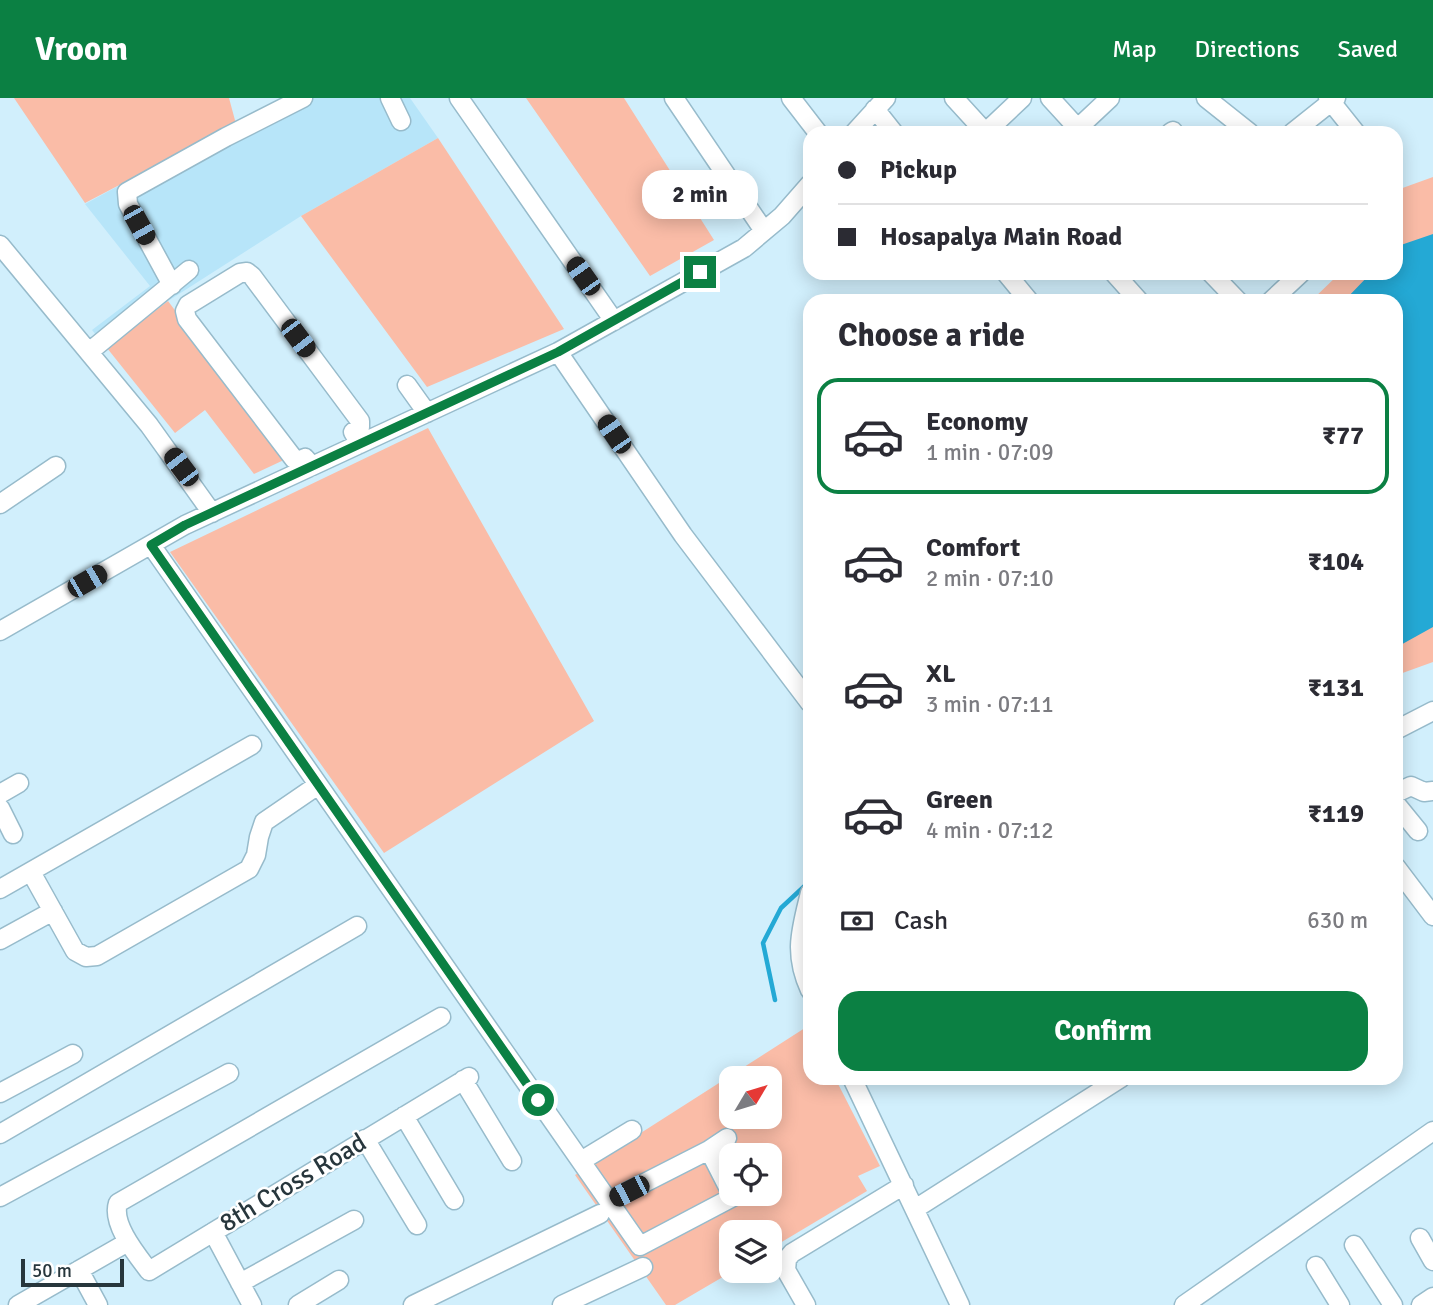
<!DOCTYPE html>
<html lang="en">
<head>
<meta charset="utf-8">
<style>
  :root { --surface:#fff; --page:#f2f2f3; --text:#2b2b33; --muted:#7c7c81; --line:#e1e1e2; --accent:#0b8043 }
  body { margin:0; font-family:Signika,sans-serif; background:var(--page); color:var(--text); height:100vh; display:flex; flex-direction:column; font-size:26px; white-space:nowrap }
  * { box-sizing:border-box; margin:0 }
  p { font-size:23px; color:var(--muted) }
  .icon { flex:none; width:38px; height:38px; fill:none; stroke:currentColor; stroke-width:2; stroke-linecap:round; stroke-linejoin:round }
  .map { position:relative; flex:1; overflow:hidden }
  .details { position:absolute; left:803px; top:196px; width:600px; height:791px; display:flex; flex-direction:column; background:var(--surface); border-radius:21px; box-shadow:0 4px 18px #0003 }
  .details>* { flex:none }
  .guide { position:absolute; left:803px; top:28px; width:600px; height:154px; border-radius:21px; box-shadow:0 4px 18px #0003; display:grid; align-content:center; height:154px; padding:0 35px; background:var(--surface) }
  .needle { width:46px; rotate:52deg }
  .controls { position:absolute; left:719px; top:968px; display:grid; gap:14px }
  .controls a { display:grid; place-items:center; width:63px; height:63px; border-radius:14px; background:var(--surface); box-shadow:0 4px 18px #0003; font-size:35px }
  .scale { position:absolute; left:21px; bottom:18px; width:103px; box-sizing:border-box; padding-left:7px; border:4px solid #27363c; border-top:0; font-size:19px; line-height:24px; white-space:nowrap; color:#27363c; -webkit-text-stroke:5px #fff; paint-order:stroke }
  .end { position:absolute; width:32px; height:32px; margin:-16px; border:9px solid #0b8043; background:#fff; box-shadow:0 0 0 4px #fff }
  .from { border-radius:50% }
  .bubble { position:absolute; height:49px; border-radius:21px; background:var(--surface); box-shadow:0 4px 18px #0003; font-size:23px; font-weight:700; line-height:49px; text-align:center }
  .car { position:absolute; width:21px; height:42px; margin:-21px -10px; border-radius:9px; box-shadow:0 0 5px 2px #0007; background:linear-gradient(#222 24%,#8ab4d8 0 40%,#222 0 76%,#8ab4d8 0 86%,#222 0) }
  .guide b { display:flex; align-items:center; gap:24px; height:66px; font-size:26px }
  .guide b+b { border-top:2px solid var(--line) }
  .guide i { width:18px; height:18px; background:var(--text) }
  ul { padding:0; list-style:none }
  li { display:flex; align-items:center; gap:21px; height:116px; margin:0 14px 10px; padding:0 21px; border:4px solid transparent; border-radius:21px }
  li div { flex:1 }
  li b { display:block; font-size:26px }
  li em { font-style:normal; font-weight:700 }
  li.active { border-color:var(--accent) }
  li>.icon { width:63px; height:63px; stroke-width:1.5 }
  h2 { padding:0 35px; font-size:32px; line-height:84px }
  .pay { display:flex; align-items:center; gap:18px; height:77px; padding:0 35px; font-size:26px }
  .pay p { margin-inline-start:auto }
  .cta { display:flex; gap:14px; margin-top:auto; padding:14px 35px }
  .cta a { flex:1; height:80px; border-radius:21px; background:var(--accent); color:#fff; font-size:28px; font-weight:700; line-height:80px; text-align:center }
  header { display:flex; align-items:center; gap:42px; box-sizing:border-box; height:98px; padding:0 35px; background:var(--accent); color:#fff }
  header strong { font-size:33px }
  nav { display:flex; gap:38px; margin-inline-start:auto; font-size:24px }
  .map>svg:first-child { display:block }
</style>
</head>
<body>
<header>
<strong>Vroom</strong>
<nav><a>Map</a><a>Directions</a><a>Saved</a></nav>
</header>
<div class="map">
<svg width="1433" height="1207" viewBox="0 0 1433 1207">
  <rect width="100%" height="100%" fill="#d1effc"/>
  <path fill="#b7e5f9" d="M281,0H410L438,40L301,118L168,203L107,250L92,232L150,188L85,106Z"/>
  <path fill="#fabca7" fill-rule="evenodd" d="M14,0H229L236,26L85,105Z
    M526,0H624L714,142L650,178Z
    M438,40L564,231L427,289L301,118Z
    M1433,79V564L1397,577L1396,203H1311L1340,175H1396L1397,92Z
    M168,203L286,361L254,376L205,312L175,335L107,250Z
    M428,330L594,623L384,755L170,454Z
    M808,928L810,932V980H835L880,1068L858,1078L867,1093L770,1151V1134H732V1172L733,1173L675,1207H666L575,1077ZM732,980H770V1018H732ZM732,1057H770V1096H732Z"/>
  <path fill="#24a9d5" d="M1433,136V529L1397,549L1396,203H1344L1371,175H1396L1398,148Z"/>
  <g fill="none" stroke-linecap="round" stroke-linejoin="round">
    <path stroke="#24a9d5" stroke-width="4.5" d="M775,902L763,845L781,810L810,783"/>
    <g stroke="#97bbcb" stroke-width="21">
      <path id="minor" d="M390,0L401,23
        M459,0L614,223
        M674,0L764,133
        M791,0L818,35
        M954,0L986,35
        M1050,0L1082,35
        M1206,0L1250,35
        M1328,0L1356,35
        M875,11L894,35
        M1078,30L1110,0
        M986,34L1022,0
        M854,35L886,0
        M1170,35L1173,33
        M1292,35L1336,0
        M0,147L149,327L212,415
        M1006,175L1029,203
        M1114,175L1139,203
        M1211,175L1238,203
        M172,187L128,106L127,94L226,39L303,0
        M1271,203L1301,175
        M89,254L189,172
        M558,254L683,437L810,605
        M407,287L427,315
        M312,368L305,360L298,363L294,361L187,221L185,213L188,207L240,175L247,174L252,178L360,323V329L353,334L360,346
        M0,406L56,368
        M151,447C314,680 477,914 640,1148L733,1099L709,1052L609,1103
        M0,533L185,427L558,254L744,150L782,118L810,86
        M1396,632L1433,613
        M1396,695L1411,688L1424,694L1433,693
        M0,696L19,685
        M1396,706L1418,733
        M0,710L13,736
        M1396,769L1433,818
        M31,774L75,853L86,859L97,858L249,771L256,757L259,739L264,724L318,687
        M0,791L252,647
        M810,795C801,832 793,855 810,892
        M0,842L53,813
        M441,919L118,1105C111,1126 137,1157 149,1173L469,979
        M852,980L960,1207
        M463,982L512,1063
        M0,995L73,956
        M404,1018L454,1102
        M0,1036L357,828
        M365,1041L417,1127
        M709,1052L727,1040
        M581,1063L632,1032
        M0,1099L229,975
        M915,1111L1121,980
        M213,1134L252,1207
        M1420,1140L1433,1163
        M1354,1147L1393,1207
        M1316,1168L1340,1207
        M79,1172L98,1207
        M240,1185L354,1122
        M18,1207L128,1144
        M298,1207L339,1182
        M413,1207L600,1116
        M562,1207L643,1169
        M806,1207L786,1172L787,1161L792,1155L904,1087
        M1184,1207L1433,1033
        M1421,1207L1433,1199"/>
    </g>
    <use href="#minor" stroke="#fff" stroke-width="18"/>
  </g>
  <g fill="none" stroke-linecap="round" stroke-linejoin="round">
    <path stroke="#0b8043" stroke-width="9" d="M538,1002L151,447L185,427L558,254L700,174"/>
  </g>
  <g text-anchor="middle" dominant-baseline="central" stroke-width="5" stroke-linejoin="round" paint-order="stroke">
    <g font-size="26" fill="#27363c" stroke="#fff">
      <text transform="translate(293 1085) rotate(-31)">8th Cross Road</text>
    </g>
  </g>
</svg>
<div class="controls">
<a><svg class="needle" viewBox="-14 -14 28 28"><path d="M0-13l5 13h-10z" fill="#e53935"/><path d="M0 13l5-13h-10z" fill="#7c7c81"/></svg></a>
<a><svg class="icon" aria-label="locate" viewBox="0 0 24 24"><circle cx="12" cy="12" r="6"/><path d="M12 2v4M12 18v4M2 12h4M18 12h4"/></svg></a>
<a><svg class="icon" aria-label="layers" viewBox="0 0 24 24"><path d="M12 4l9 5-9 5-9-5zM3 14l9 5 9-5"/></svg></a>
</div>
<div class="scale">50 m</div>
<i class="end from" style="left:538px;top:1002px"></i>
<i class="end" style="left:700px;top:174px"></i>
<div class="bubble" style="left:642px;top:72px;width:116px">2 min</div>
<i class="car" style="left:139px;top:127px;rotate:151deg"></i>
<i class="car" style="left:583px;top:178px;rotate:325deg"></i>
<i class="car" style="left:298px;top:240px;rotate:143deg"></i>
<i class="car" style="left:614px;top:336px;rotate:326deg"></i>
<i class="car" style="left:181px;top:369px;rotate:323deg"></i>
<i class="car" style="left:87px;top:483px;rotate:60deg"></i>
<i class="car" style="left:629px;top:1093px;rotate:243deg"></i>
<div class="guide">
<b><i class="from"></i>Pickup</b>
<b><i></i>Hosapalya Main Road</b>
</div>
<section class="details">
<h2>Choose a ride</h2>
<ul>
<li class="active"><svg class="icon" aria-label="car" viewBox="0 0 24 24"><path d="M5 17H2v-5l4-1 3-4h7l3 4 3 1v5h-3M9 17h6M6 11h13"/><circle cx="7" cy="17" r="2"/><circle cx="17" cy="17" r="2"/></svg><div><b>Economy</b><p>1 min · 07:09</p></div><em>₹77</em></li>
<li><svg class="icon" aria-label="car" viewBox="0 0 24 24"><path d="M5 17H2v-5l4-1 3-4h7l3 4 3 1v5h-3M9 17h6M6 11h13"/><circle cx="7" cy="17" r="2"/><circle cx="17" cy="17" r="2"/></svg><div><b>Comfort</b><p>2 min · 07:10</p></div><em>₹104</em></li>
<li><svg class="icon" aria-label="car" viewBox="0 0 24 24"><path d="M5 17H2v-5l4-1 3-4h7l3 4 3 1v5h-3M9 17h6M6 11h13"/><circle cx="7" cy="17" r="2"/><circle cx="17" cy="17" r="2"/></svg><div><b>XL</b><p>3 min · 07:11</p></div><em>₹131</em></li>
<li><svg class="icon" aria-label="car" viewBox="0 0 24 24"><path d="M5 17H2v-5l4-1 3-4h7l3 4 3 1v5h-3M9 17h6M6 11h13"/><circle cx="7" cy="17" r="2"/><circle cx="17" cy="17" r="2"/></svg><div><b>Green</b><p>4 min · 07:12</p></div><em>₹119</em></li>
</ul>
<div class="pay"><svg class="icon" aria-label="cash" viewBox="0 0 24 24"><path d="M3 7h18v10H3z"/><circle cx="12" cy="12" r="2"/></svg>Cash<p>630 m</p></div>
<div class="cta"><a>Confirm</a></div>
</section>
</div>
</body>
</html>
